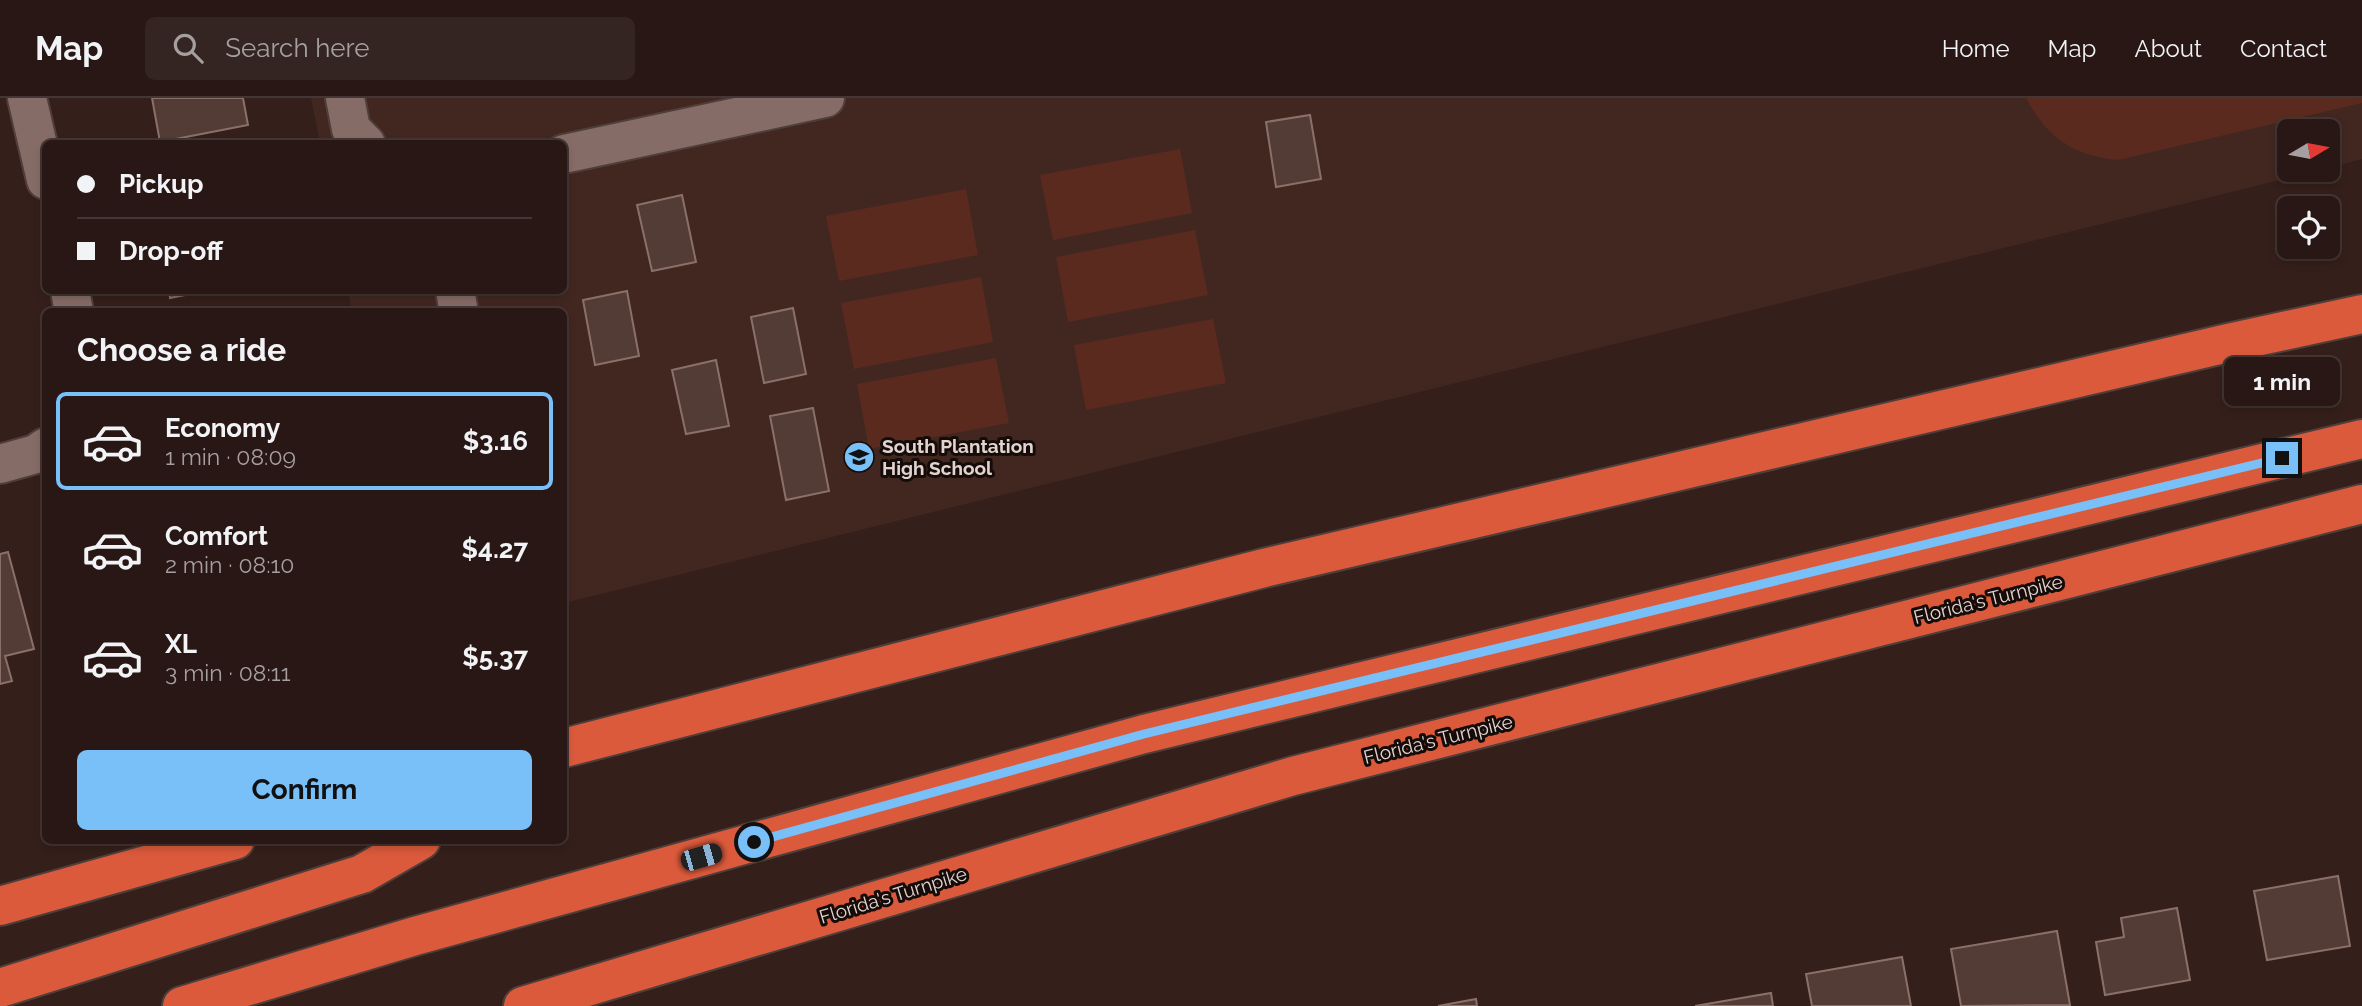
<!DOCTYPE html>
<html lang="en">
<head>
<meta charset="utf-8">
<style>
  :root { --surface:#281714; --page:#342422; --text:#f1f3f6; --muted:#a59fa0; --line:#443634; --accent:#79bff8 }
  body { margin:0; font-family:Raleway,sans-serif; background:var(--page); color:var(--text); height:100vh; display:flex; flex-direction:column; font-size:26px; white-space:nowrap }
  * { box-sizing:border-box; margin:0 }
  p { font-size:23px; color:var(--muted) }
  .icon { flex:none; width:38px; height:38px; fill:none; stroke:currentColor; stroke-width:2; stroke-linecap:round; stroke-linejoin:round }
  .map { position:relative; flex:1; overflow:hidden }
  .panel { position:absolute; left:42px; top:210px; width:525px; height:536px; display:flex; flex-direction:column; background:var(--surface); border-radius:10px; box-shadow:0 4px 10px #0003,0 0 0 2px var(--line) }
  .panel>* { flex:none }
  .top-card { position:absolute; left:42px; top:42px; width:525px; height:154px; border-radius:10px; box-shadow:0 4px 10px #0003,0 0 0 2px var(--line); display:grid; align-content:center; height:154px; padding:0 35px; background:var(--surface) }
  .needle { width:46px; rotate:80deg }
  .buttons { position:absolute; left:2277px; top:21px; display:grid; gap:14px }
  .buttons a { display:grid; place-items:center; width:63px; height:63px; border-radius:10px; background:var(--surface); box-shadow:0 4px 10px #0003,0 0 0 2px var(--line); font-size:35px }
  .end { position:absolute; width:32px; height:32px; margin:-16px; border:9px solid #79bff8; background:#111; box-shadow:0 0 0 4px #111 }
  .from { border-radius:50% }
  .bubble { position:absolute; height:49px; border-radius:10px; background:var(--surface); box-shadow:0 4px 10px #0003,0 0 0 2px var(--line); font-size:23px; font-weight:700; line-height:49px; text-align:center }
  .car { position:absolute; width:21px; height:42px; margin:-21px -10px; border-radius:9px; box-shadow:0 0 5px 2px #0007; background:linear-gradient(#222 24%,#8ab4d8 0 40%,#222 0 76%,#8ab4d8 0 86%,#222 0) }
  .top-card b { display:flex; align-items:center; gap:24px; height:66px; font-size:26px }
  .top-card b+b { border-top:2px solid var(--line) }
  .top-card i { width:18px; height:18px; background:var(--text) }
  ul { padding:0; list-style:none }
  li { display:flex; align-items:center; gap:21px; height:98px; margin:0 14px 10px; padding:0 21px; border:4px solid transparent; border-radius:10px }
  li div { flex:1 }
  li b { display:block; font-size:26px }
  li em { font-style:normal; font-weight:700 }
  li.selected { border-color:var(--accent) }
  li>.icon { width:63px; height:63px; stroke-width:1.5 }
  h2 { padding:0 35px; font-size:32px; line-height:84px }
  .primary-button { display:flex; gap:14px; margin-top:auto; padding:14px 35px }
  .primary-button a { flex:1; height:80px; border-radius:10px; background:var(--accent); color:#111; font-size:28px; font-weight:700; line-height:80px; text-align:center }
  header { display:flex; align-items:center; gap:42px; box-sizing:border-box; height:98px; padding:0 35px; background:var(--surface); border-bottom:2px solid var(--line) }
  header strong { font-size:33px }
  nav { display:flex; gap:38px; margin-inline-start:auto; font-size:24px }
  .search { width:490px; height:63px; background:var(--page); display:flex; align-items:center; gap:18px; box-sizing:border-box; padding:0 24px; border-radius:10px; color:var(--muted); font-size:26px }
  .map>svg:first-child { display:block }
</style>
</head>
<body>
<header>
<strong>Map</strong>
<div class="search"><svg class="icon" aria-label="search" viewBox="0 0 24 24"><circle cx="10" cy="10" r="6"/><path d="M15 15l6 6"/></svg>Search here</div>
<nav><a>Home</a><a>Map</a><a>About</a><a>Contact</a></nav>
</header>
<div class="map">
<svg width="2362" height="908" viewBox="0 0 2362 908">
  <rect width="100%" height="100%" fill="#351f1a"/>
  <path fill="#422720" d="M311,0H2362V61L2328,70V33H2289V72H2320L564,505V214L352,213L348,193L564,192V46L320,45Z"/>
  <path fill="#5a2a1f" d="M2026,0H2362V5L2118,62C2073,57 2048,41 2026,0Z
    M1180,51L1192,115L1053,142L1040,77Z
    M966,91L978,157L839,183L826,118Z
    M1195,132L1208,197L1068,224L1056,159Z
    M981,179L993,244L854,271L841,205Z
    M1213,221L1226,285L1086,312L1074,247Z
    M996,260L1009,325L869,351L857,286Z"/>
  <path fill="#533c36" stroke="#8a7069" stroke-width="2" d="M152,0H243L248,27L160,44Z
    M1310,17L1321,81L1276,89L1266,24Z
    M682,97L696,164L652,173L637,107Z
    M169,192H210L170,200Z
    M627,193L639,258L595,267L583,202Z
    M793,210L806,276L764,285L751,219Z
    M716,262L729,328L686,336L672,272Z
    M813,310L829,393L786,402L770,318Z
    M8,454L34,551L5,558L12,583L0,586V456Z
    M2338,778L2350,848L2267,862L2254,793Z
    M2177,810L2190,882L2105,897L2096,844L2124,839L2121,820Z
    M2057,833L2070,907L1961,908L1951,851Z
    M1902,859L1911,908H1812L1806,876Z
    M1771,895L1773,908H1695Z
    M1476,901L1477,908H1438Z"/>
  <g fill="none" stroke-linecap="round" stroke-linejoin="round">
    <g stroke="#4f3e3a" stroke-width="42">
      <path id="minor" d="M27,0L46,82
        M345,0L351,31L366,46
        M564,56L825,0
        M70,192L74,214
        M455,192L458,209
        M0,366L36,356L46,349"/>
    </g>
    <g stroke="#4f3e3a" stroke-width="42">
      <path id="highway" d="M564,650L1264,470L2228,245L2362,216
        M0,808L235,742
        M0,890L362,776L421,742
        M182,908L415,838L1144,636L2362,341
        M523,908L1293,678L2362,406"/>
    </g>
    <use href="#minor" stroke="#866c66" stroke-width="38"/>
    <use href="#highway" stroke="#db5a3c" stroke-width="38"/>
  </g>
  <g fill="none" stroke-linecap="round" stroke-linejoin="round">
    <path stroke="#79bff8" stroke-width="9" d="M754,744L1144,636L2282,360"/>
  </g>
  <defs>
    <g id="school-disc" transform="scale(1.575)"><circle r="9.5" fill="#79bff8" stroke="#150c0a"/><path d="M0-5L7-2L0 1L-7-2ZM-4 1L0 2.5L4 1V4Q0 6-4 4Z" fill="#111"/></g>
  </defs>
  <g fill-rule="evenodd">
    <use href="#school-disc" x="859" y="359"/>
  </g>
  <g text-anchor="middle" dominant-baseline="central" stroke-width="6" stroke-linejoin="round" paint-order="stroke">
    <g font-size="19" font-weight="bold" fill="#e2d3cf" stroke="#150c0a" text-anchor="start">
      <text x="882" y="348">South Plantation<tspan x="882" dy="22">High School</tspan></text>
    </g>
    <g font-size="19" fill="#e2d3cf" stroke="#150c0a">
      <text transform="translate(1988 501) rotate(-14)">Florida's Turnpike</text>
      <text transform="translate(1438 641) rotate(-14)">Florida's Turnpike</text>
      <text transform="translate(893 797) rotate(-17)">Florida's Turnpike</text>
    </g>
  </g>
</svg>
<div class="buttons">
<a><svg class="needle" viewBox="-14 -14 28 28"><path d="M0-13l5 13h-10z" fill="#e53935"/><path d="M0 13l5-13h-10z" fill="#a59fa0"/></svg></a>
<a><svg class="icon" aria-label="locate" viewBox="0 0 24 24"><circle cx="12" cy="12" r="6"/><path d="M12 2v4M12 18v4M2 12h4M18 12h4"/></svg></a>
</div>
<i class="end from" style="left:754px;top:744px"></i>
<i class="end" style="left:2282px;top:360px"></i>
<div class="bubble" style="left:2224px;top:259px;width:116px">1 min</div>
<i class="car" style="left:701px;top:759px;rotate:74deg"></i>
<div class="top-card">
<b><i class="from"></i>Pickup</b>
<b><i></i>Drop-off</b>
</div>
<section class="panel">
<h2>Choose a ride</h2>
<ul>
<li class="selected"><svg class="icon" aria-label="car" viewBox="0 0 24 24"><path d="M5 17H2v-5l4-1 3-4h7l3 4 3 1v5h-3M9 17h6M6 11h13"/><circle cx="7" cy="17" r="2"/><circle cx="17" cy="17" r="2"/></svg><div><b>Economy</b><p>1 min · 08:09</p></div><em>$3.16</em></li>
<li><svg class="icon" aria-label="car" viewBox="0 0 24 24"><path d="M5 17H2v-5l4-1 3-4h7l3 4 3 1v5h-3M9 17h6M6 11h13"/><circle cx="7" cy="17" r="2"/><circle cx="17" cy="17" r="2"/></svg><div><b>Comfort</b><p>2 min · 08:10</p></div><em>$4.27</em></li>
<li><svg class="icon" aria-label="car" viewBox="0 0 24 24"><path d="M5 17H2v-5l4-1 3-4h7l3 4 3 1v5h-3M9 17h6M6 11h13"/><circle cx="7" cy="17" r="2"/><circle cx="17" cy="17" r="2"/></svg><div><b>XL</b><p>3 min · 08:11</p></div><em>$5.37</em></li>
</ul>
<div class="primary-button"><a>Confirm</a></div>
</section>
</div>
</body>
</html>
